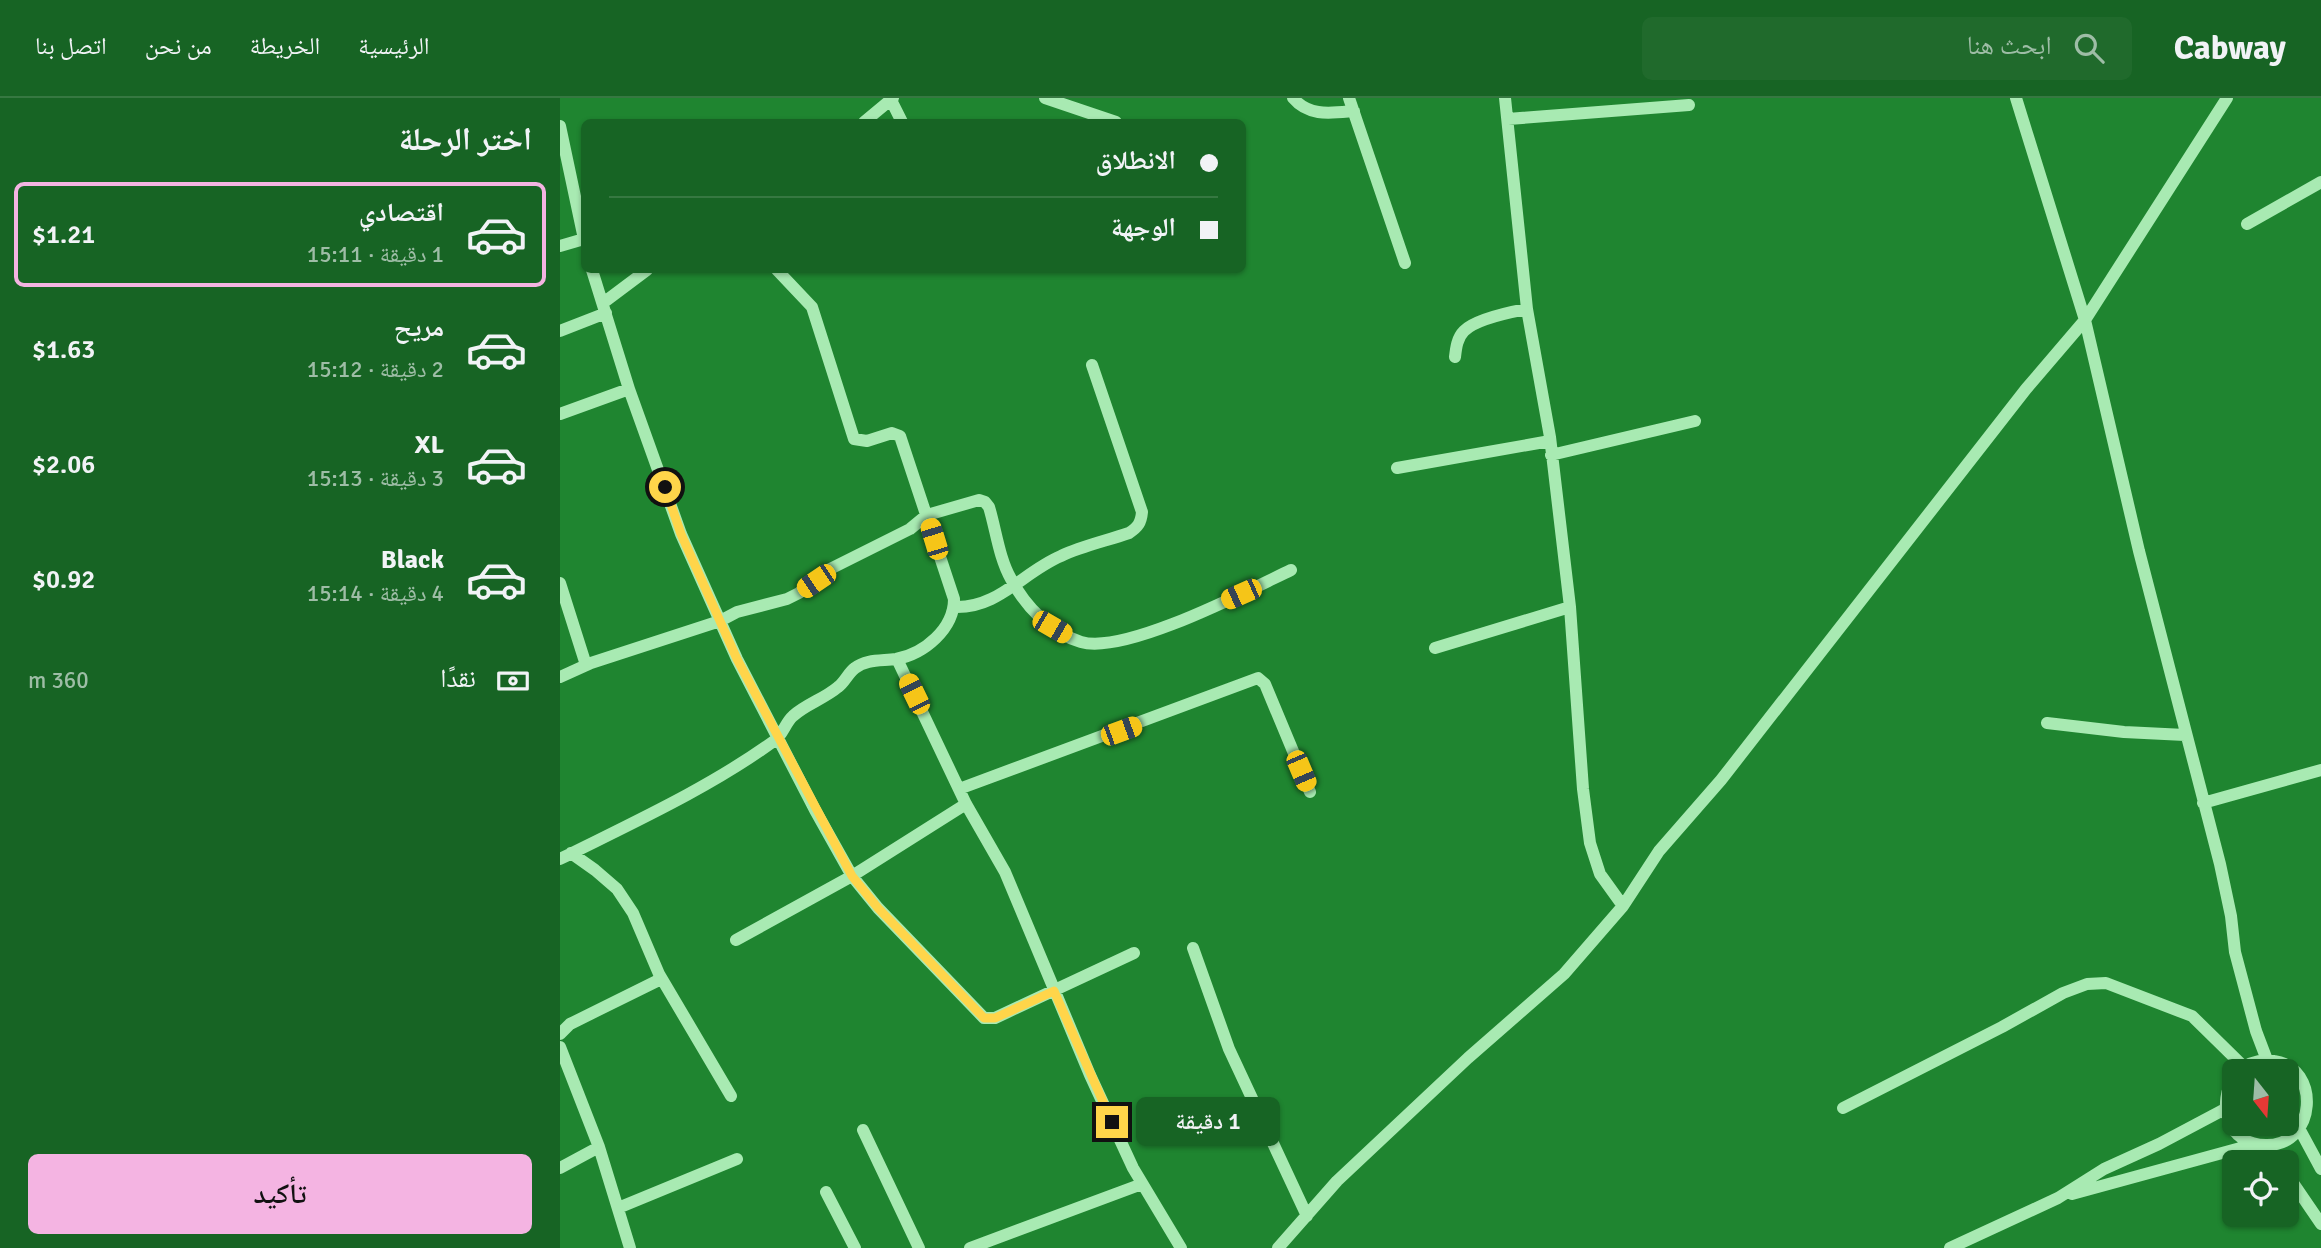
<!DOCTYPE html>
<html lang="ar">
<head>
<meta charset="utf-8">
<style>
  :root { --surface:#176424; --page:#206a2c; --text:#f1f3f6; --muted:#9ebda6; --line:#367841; --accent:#f4b4e2 }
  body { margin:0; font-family:Signika,"Noto Naskh Arabic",sans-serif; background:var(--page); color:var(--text); direction:rtl; height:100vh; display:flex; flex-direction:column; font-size:26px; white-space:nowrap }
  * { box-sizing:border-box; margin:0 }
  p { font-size:23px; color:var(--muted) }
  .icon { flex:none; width:38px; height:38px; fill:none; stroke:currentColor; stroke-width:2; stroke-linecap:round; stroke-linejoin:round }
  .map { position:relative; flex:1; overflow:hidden; direction:ltr }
  .sheet { display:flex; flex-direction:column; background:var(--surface); width:560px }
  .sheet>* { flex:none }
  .hud { position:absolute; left:21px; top:21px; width:665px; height:154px; border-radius:10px; box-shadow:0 2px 5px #0004; direction:rtl; display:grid; align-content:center; height:154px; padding:0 28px; background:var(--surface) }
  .needle { width:46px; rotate:163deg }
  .tools { position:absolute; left:1662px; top:961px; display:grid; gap:14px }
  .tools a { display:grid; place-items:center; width:77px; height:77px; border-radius:10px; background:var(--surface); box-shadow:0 2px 5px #0004; font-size:35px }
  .end { position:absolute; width:32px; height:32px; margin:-16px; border:9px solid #ffd54a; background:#111; box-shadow:0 0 0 4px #111 }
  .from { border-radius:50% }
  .bubble { position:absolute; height:49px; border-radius:10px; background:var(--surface); box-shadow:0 2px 5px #0004; font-size:23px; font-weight:600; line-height:49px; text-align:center; direction:rtl }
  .car { position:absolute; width:21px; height:42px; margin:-21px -10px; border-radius:9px; box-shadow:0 0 5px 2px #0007; background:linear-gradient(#f5c518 24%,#345 0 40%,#f5c518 0 76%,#345 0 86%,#f5c518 0) }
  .hud b { display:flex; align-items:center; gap:24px; height:66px; font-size:26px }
  .hud b+b { border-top:2px solid var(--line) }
  .hud i { width:18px; height:18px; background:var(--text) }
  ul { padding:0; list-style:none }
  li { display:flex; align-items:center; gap:21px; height:105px; margin:0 14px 10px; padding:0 14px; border:4px solid transparent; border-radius:10px }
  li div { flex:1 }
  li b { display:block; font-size:26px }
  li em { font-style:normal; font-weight:600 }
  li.on { border-color:var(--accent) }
  li>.icon { width:63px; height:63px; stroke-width:1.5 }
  h2 { padding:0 28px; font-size:32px; line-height:84px }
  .pay { display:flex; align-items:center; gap:18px; height:77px; padding:0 28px; font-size:26px }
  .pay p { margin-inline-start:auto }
  .action { display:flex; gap:14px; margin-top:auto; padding:14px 28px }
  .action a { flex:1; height:80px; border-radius:10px; background:var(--accent); color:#111; font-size:28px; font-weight:600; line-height:80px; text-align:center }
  header { display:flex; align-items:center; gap:42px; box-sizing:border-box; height:98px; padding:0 35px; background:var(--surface); border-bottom:2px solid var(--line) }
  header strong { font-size:33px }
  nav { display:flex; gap:38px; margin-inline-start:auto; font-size:24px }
  .search { width:490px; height:63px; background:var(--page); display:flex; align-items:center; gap:18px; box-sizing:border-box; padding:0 24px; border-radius:10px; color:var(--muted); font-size:26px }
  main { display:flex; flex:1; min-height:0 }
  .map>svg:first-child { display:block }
</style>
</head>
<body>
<header>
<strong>Cabway</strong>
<div class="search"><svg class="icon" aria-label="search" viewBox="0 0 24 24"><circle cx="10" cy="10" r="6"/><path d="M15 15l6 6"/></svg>ابحث هنا</div>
<nav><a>الرئيسية</a><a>الخريطة</a><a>من نحن</a><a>اتصل بنا</a></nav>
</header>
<main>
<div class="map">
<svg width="1761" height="1150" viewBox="0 0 1761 1150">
  <rect width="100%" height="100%" fill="#1f8530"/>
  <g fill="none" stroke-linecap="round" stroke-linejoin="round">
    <path stroke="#a8eab2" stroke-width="12" d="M485,0L556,24
      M733,0C749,19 771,15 794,13
      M789,0L845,165
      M945,0L967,211L990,339L1010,509L1023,691L1030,745L1040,776L1063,808
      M1456,0L1525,222L1579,453L1660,766L1671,818L1675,854L1696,933L1707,962
      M331,2L342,24
      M948,21L1129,7
      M304,24L333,0
      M0,28L24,141
      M1687,126L1761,84
      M0,148L24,141
      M32,172L69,291L121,436L177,561L255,712L292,778L318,810L424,920H435L574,855
      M43,205L87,172
      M0,233L46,215
      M895,259C896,250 897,240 904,233C916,221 951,214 967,211
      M0,316L69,291
      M991,357L1135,323
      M837,370L990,343
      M0,485L26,567
      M394,509C438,511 463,474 501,458C522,448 546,443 569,435C578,429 581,425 582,414L532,267
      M875,550L1010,509
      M337,561L406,706L445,774L530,977L573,1070L621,1150
      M0,579L31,565L160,523L177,514L227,501L239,495L270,471L350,431L367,417L419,402L425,404L429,409C436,432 439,460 451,481C465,508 491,535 521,544C565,557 687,493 731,472
      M1487,625L1564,634L1625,637
      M399,691L698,580L705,586L750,694
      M1643,705L1761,672
      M11,755L35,772L57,791L73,815L99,876L171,998
      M0,761C72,725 149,690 214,643C223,637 225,625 233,618C246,606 264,601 278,589C285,584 288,575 295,570C306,561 322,563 336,561C364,556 394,531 394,501L340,338L332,335L307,343L294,341L252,209L217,172
      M176,842L292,778L406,706
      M633,850L669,951L747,1118
      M0,936L10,926L101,881
      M0,949L39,1049L70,1150
      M1675,977C1656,1006 1667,1047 1706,1047C1757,1048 1761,969 1714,963C1701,961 1689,964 1679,973
      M1283,1010L1442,929L1503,895L1527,886L1546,885L1632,918L1684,969
      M303,1032L359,1150
      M1740,1032L1761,1071
      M1707,1047L1719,1064
      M0,1070L39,1049
      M1727,1076L1761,1126
      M266,1094L295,1150
      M1512,1096L1695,1046
      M58,1110L177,1061
      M410,1150L582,1086
      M718,1150L777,1083L908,960L1004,876L1063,808L1099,753L1161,682L1466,291L1525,222L1667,0
      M1390,1150L1498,1100L1544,1071L1599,1046L1665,1011"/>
  </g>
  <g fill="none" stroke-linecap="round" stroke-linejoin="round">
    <path stroke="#ffd54a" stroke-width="9" d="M105,389L121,436L177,561L292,778L318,810L424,920H435L494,893L552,1024"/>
  </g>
</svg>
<div class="tools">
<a><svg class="needle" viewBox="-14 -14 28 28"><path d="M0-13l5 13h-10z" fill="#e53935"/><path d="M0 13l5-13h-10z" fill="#9ebda6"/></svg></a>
<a><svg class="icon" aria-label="locate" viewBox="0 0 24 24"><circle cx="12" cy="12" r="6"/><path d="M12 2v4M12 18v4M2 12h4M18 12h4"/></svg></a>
</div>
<i class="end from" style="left:105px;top:389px"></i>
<i class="end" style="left:552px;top:1024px"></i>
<div class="bubble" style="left:576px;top:999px;width:144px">1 دقيقة</div>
<i class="car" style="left:374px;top:441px;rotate:343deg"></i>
<i class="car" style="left:256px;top:483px;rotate:236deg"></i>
<i class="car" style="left:681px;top:496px;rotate:246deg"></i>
<i class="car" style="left:492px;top:529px;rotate:120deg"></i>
<i class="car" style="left:354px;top:596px;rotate:334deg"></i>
<i class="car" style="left:561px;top:633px;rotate:70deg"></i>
<i class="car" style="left:741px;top:673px;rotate:157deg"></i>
<div class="hud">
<b><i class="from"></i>الانطلاق</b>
<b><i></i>الوجهة</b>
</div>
</div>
<section class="sheet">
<h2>اختر الرحلة</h2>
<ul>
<li class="on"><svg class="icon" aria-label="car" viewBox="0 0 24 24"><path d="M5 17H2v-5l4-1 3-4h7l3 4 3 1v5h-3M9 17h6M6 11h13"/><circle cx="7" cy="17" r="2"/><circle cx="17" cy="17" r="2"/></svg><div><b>اقتصادي</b><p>1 دقيقة · 15:11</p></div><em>$1.21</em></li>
<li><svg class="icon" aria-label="car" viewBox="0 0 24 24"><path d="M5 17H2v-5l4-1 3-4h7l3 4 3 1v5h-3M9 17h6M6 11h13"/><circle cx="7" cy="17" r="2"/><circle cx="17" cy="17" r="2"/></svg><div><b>مريح</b><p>2 دقيقة · 15:12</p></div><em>$1.63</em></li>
<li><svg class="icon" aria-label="car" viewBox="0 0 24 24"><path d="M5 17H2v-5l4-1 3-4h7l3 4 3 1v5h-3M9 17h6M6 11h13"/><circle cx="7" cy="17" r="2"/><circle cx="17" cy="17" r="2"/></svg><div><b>XL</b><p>3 دقيقة · 15:13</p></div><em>$2.06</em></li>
<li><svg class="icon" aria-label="car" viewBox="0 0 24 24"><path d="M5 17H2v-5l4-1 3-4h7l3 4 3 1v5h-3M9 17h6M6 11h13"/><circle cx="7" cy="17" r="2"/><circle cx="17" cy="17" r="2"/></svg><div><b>Black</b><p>4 دقيقة · 15:14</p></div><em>$0.92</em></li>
</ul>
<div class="pay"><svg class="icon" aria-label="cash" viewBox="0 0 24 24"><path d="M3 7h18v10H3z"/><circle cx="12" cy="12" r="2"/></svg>نقدًا<p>360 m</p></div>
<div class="action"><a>تأكيد</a></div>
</section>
</main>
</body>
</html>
